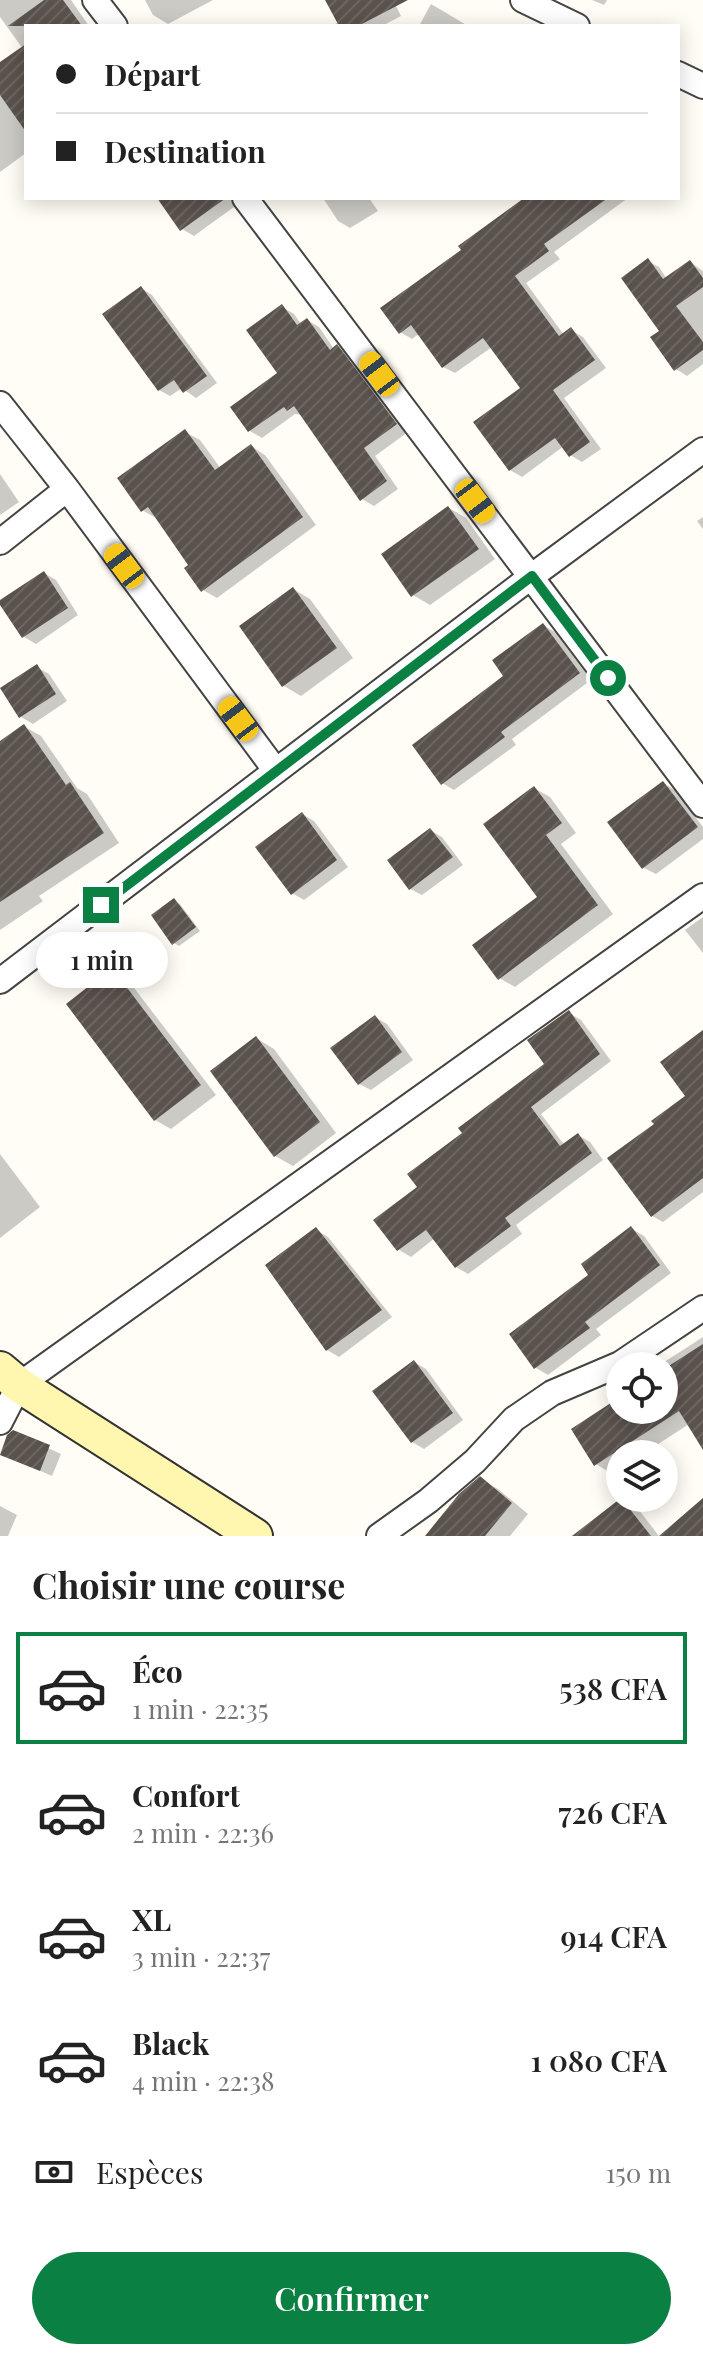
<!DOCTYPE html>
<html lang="fr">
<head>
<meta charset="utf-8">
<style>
  :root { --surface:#fff; --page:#f6f6f6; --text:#222; --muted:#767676; --line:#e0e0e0; --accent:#0b8043 }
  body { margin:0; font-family:"Playfair Display",serif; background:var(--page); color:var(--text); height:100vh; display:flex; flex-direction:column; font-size:30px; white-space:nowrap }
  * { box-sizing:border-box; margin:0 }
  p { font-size:26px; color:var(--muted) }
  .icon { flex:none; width:44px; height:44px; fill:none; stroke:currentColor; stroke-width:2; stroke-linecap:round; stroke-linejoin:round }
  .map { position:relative; height:1536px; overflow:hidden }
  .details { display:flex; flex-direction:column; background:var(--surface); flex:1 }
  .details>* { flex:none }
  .top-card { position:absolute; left:24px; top:24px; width:656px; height:176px; border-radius:0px; box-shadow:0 4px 20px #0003; display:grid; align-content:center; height:176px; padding:0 32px; background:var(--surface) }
  .buttons { position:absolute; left:606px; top:1352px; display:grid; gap:16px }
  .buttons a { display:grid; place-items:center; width:72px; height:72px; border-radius:50%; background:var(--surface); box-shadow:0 4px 20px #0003; font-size:40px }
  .end { position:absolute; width:36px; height:36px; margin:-18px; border:10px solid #0b8043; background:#fff; box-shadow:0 0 0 4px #fff }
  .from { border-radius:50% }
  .bubble { position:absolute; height:56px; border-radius:28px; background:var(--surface); box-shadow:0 4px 20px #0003; font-size:26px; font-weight:600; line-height:56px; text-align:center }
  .car { position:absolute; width:24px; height:48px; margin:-24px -12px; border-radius:10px; box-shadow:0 0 6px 2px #0007; background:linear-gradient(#f5c518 24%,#345 0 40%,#f5c518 0 76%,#345 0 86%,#f5c518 0) }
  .top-card b { display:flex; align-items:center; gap:28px; height:76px; font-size:30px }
  .top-card b+b { border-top:2px solid var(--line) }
  .top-card i { width:20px; height:20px; background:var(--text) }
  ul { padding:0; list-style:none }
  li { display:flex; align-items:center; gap:24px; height:112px; margin:0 16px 12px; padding:0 16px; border:4px solid transparent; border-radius:0px }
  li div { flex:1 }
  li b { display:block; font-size:30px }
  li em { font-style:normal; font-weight:600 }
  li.current { border-color:var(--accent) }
  li>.icon { width:72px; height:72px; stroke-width:1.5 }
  h2 { padding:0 32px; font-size:36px; line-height:96px }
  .pay { display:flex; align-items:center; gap:20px; height:88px; padding:0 32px; font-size:30px }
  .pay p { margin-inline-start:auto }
  .cta { display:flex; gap:16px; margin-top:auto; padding:16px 32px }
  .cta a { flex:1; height:92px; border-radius:48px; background:var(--accent); color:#fff; font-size:32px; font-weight:600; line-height:92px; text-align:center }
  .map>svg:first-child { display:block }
</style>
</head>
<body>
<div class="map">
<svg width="703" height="1536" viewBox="0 0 703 1536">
  <defs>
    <pattern id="building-hatch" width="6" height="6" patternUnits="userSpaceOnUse" patternTransform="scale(2)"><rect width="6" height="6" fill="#5a524d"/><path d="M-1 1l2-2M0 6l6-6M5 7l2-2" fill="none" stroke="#6d6662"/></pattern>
  </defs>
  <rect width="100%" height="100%" fill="#fffdf5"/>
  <path fill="#0003" d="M0,0H71L89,26H26V153L0,172V65L23,49L0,17Z
    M145,0H213L168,24L153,15Z
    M327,0H393L401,16L382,26H331L339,22Z
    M592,0H607L604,5Z
    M431,4L443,11L468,26H419Z
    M159,198H233L238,204L194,236L182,229Z
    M323,198H369L378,211L350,228L338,221Z
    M527,198H628L554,252L560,259L526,283L564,335L571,330L583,337L606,368L564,398L601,449L582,462L570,455L564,446L522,477L510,470L522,389L492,347L455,373L443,367L420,333L412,339L400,332L464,251Z
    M648,261L659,267L667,279L690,262L703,271V364L687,376L676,369L662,331Z
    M141,288L152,295L217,383L196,398L182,388L170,396L159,390Z
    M282,307L294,314L301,324L307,320L319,327L334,349L337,347L349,354L408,432L375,456L398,489L374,506L362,499L302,415L295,414L262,438L250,431L233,408L280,374Z
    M185,432L200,440L221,469L251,446L265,455L316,525L217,598L203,590L191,565L156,518L142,510Z
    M0,474L19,502L0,515Z
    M449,508L466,518L495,559L430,605L413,595Z
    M703,517V529L697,521Z
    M44,573L56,580L78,615L36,644L24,637Z
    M293,589L310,599L353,658L301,696L284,686Z
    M543,625L555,632L591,680L512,739L516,745L454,790L442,783L506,676Z
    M37,667L49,674L67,701L33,724L21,717Z
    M25,727L41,736L77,788L87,794L119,843L39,896L43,901L0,930V743Z
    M663,783L675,790L703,827V839L656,874L644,868Z
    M534,788L550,797L576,833L561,844L613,914L515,987L499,978L540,897Z
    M302,814L314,821L348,867L304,900L292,893Z
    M430,830L442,837L463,865L422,895L410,889Z
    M174,900L180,904L200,931L179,946L174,943Z
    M703,917V953L685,930Z
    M112,971L128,980L216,1095L171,1129L155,1120Z
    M569,1013L581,1020L611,1061L541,1114L565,1146L578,1135L590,1142L603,1160L516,1225L522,1234L468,1274L456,1267L435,1238L411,1257L399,1250L420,1188L464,1134L547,1064Z
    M375,1017L387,1024L413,1060L371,1090L359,1084Z
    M256,1038L274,1049L336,1133L293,1166L275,1156Z
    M703,1122V1192L663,1222L652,1216L656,1124Z
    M0,1154L40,1207L0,1238Z
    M632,1229L644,1236L671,1273L596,1329L601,1335L548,1375L536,1368L591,1275Z
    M316,1230L328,1237L392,1317L339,1357L327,1350Z
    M703,1337V1446L689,1424L643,1454H620V1469L612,1474L596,1464L620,1400V1410H664V1366H658Z
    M414,1362L426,1369L463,1420L424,1449L412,1442Z
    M13,1432L61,1454L52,1476L2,1454Z
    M480,1479L498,1489L528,1514L510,1536H427Z
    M622,1500L639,1510L659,1536H575Z
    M0,1506L17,1515L8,1536H0Z"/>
  <path fill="url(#building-hatch)" d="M44,0H63L82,26H8Z
    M325,0H408L358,26H339Z
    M26,44V132L0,95V62Z
    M157,198H226L180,231Z
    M524,198H608L544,244L549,251L515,276L559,336L571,327L595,360L553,390L590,442L569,457L555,438L509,471L473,422L520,388L483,338L442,368L411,325L399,334L380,308L461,250L458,246Z
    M648,258L663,279L690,260L703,278V287L676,306L703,342V350L674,371L650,337L659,331L621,278Z
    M141,286L207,376L183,393L174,380L158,391L102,314Z
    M282,304L297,325L307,318L330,350L337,344L397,424L364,448L387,481L360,501L294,406L287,411L284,407L248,432L230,407L277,373L246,330Z
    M185,429L215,470L251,444L303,517L201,592L184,568L188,565L148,507L141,512L117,478Z
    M448,506L479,549L411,597L381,554Z
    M44,571L68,608L22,638L0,605V600Z
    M293,587L337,648L282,687L239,626Z
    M543,623L580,673L501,732L505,737L441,785L412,745L503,676L492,660Z
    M37,664L56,694L19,718L0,688Z
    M24,724L66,785L70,782L104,833L0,902V741Z
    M663,781L698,827L642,869L607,822Z
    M534,786L562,823L546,835L598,905L498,980L472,945L537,897L483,824Z
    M302,812L337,860L291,895L255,847Z
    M430,828L453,857L409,890L387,860Z
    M174,898L196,927L172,945L151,915Z
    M112,968L201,1085L154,1121L66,1004Z
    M569,1010L600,1054L531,1107L560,1146L578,1133L592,1153L505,1218L511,1226L455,1268L426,1230L397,1251L373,1220L417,1187L407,1174L462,1133L458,1128L544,1064L527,1040Z
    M375,1015L402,1052L358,1085L330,1048Z
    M703,1030V1178L651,1217L607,1158L654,1124L651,1121L685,1096L660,1062Z
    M256,1036L320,1122L274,1157L210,1071Z
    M631,1226L660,1265L585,1322L590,1328L534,1369L509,1334L588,1275L581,1264Z
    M316,1227L382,1310L326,1351L265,1265Z
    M703,1344V1450L679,1411L594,1466L571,1429L620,1397V1410H664V1369Z
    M414,1360L453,1413L411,1443L372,1391Z
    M13,1430L50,1445L40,1471L0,1455L7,1435Z
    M480,1476L512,1503L485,1536H425L459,1494Z
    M621,1498L651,1536H572Z
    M703,1498V1536H659Z"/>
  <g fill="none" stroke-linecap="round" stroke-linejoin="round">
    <g stroke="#444" stroke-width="28">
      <path id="street" d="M95,0L115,26
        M523,0L577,26
        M678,74L703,86
        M245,198L703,805
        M0,404L67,489L276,771
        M0,542L67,489
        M0,981L532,576L703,450
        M0,1422L19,1385L703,896
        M379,1536L428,1501L475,1461L514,1419L552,1393L620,1364L703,1308"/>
    </g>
    <g stroke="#333" stroke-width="38">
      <path id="secondary" d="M0,1369L19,1385L255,1536"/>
    </g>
    <use href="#street" stroke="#fff" stroke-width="24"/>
    <use href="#secondary" stroke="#fff6b0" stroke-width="34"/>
  </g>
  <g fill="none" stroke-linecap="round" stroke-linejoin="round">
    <path stroke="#0b8043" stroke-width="10" d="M101,905L532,576L608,678"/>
  </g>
</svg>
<div class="buttons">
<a><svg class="icon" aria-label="locate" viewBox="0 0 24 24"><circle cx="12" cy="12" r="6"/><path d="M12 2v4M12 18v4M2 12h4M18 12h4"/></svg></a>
<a><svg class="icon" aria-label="layers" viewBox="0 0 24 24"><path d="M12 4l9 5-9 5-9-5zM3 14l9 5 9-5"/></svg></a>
</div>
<i class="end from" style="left:608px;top:678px"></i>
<i class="end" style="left:101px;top:905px"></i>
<div class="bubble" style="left:36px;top:932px;width:132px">1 min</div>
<i class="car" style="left:379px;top:374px;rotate:323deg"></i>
<i class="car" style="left:475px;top:501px;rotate:143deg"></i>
<i class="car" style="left:124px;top:566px;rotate:323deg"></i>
<i class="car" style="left:238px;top:719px;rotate:323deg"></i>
<div class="top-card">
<b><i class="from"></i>Départ</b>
<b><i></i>Destination</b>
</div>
</div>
<section class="details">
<h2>Choisir une course</h2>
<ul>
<li class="current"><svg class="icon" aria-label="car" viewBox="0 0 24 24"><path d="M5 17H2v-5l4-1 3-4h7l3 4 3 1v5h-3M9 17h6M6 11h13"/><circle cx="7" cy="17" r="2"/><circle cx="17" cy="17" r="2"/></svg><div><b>Éco</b><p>1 min · 22:35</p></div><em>538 CFA</em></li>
<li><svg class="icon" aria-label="car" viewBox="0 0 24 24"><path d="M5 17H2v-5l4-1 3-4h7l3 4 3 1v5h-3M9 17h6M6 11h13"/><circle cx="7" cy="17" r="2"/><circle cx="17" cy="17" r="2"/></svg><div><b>Confort</b><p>2 min · 22:36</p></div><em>726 CFA</em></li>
<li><svg class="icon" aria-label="car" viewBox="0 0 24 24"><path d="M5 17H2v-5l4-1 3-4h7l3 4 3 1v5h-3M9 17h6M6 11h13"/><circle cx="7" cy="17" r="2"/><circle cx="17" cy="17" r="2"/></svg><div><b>XL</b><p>3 min · 22:37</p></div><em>914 CFA</em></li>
<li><svg class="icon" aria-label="car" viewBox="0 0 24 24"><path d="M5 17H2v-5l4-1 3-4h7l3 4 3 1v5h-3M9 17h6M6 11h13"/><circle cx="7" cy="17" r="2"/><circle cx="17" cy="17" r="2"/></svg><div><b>Black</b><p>4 min · 22:38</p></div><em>1 080 CFA</em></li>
</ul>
<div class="pay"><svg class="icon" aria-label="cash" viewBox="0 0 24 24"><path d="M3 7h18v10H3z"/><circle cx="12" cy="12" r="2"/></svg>Espèces<p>150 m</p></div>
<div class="cta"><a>Confirmer</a></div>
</section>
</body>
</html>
